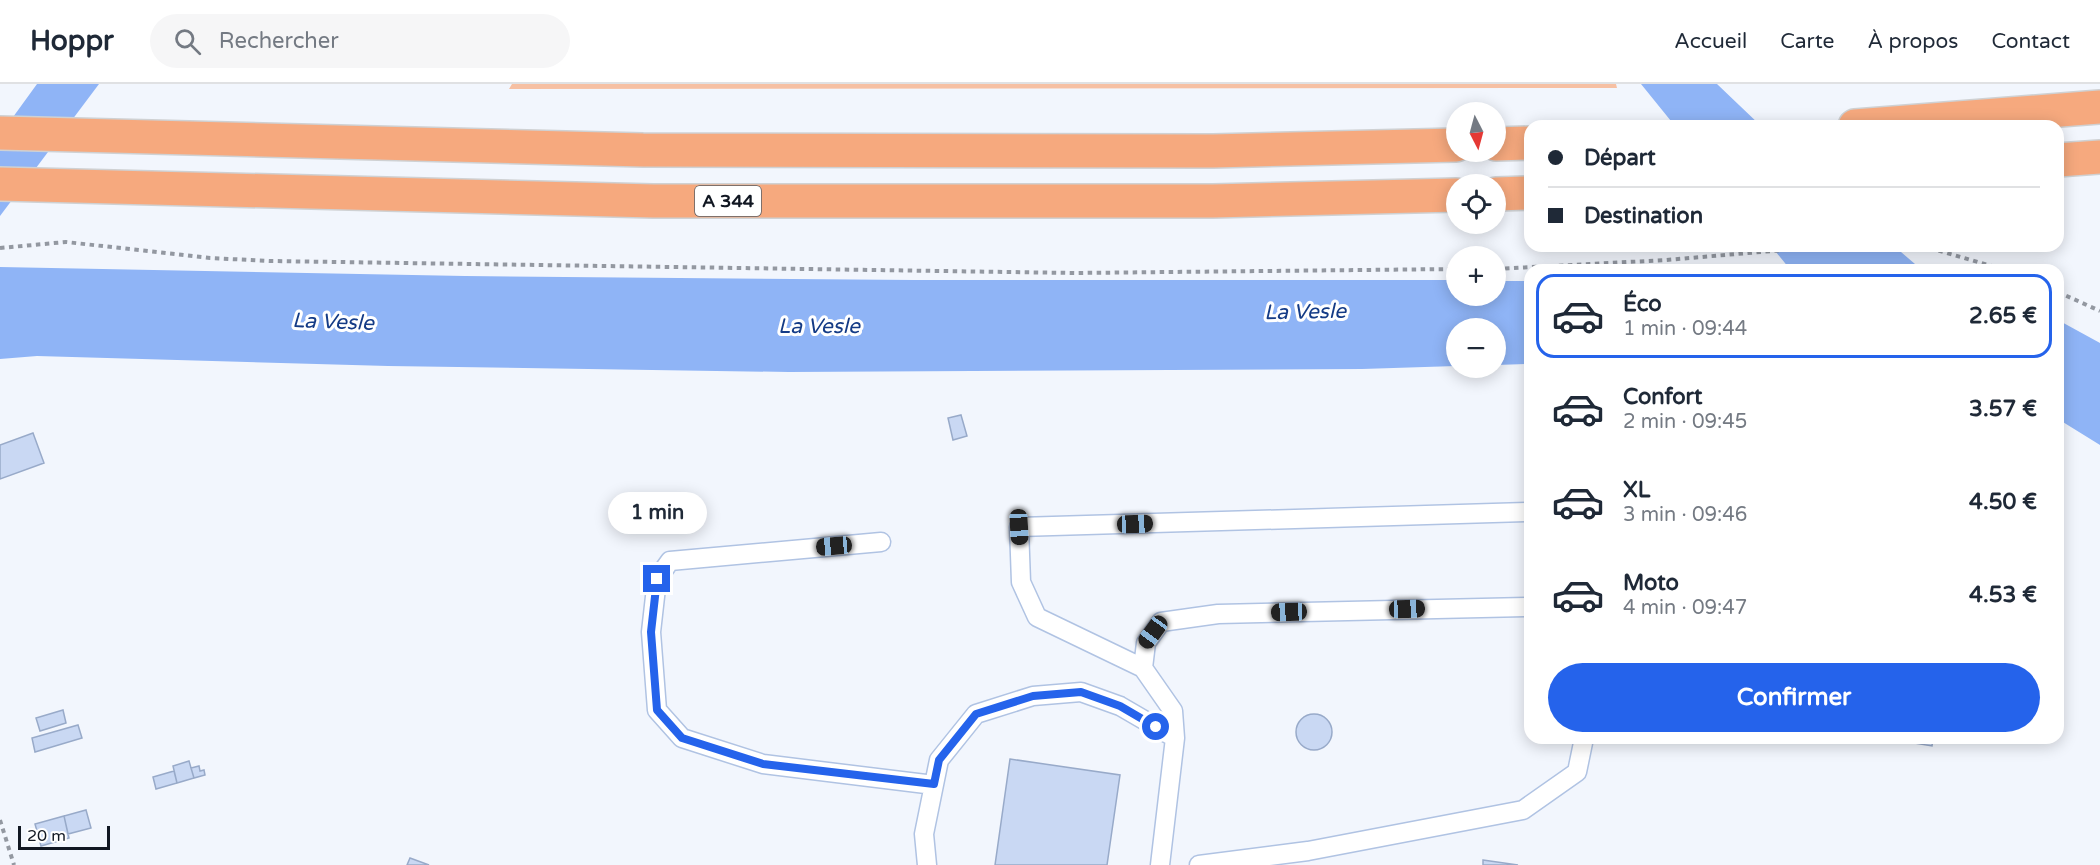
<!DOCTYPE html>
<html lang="fr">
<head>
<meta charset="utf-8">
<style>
  :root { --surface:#fff; --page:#f6f6f7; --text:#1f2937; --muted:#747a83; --line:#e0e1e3; --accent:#2563eb }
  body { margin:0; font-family:"Varela Round",sans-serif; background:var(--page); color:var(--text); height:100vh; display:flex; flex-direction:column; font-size:22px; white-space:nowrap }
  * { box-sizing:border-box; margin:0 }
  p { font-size:20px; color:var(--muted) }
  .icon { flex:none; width:33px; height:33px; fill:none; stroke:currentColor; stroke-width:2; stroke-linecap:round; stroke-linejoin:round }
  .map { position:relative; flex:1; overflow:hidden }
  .details { position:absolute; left:1524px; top:180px; width:540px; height:480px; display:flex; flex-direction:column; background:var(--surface); border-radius:18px; box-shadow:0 3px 15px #0003 }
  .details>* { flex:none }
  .guide { position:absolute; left:1524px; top:36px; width:540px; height:132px; border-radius:18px; box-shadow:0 3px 15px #0003; display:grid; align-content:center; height:132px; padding:0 24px; background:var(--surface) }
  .needle { width:39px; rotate:174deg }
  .fabs { position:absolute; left:1446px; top:18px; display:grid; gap:12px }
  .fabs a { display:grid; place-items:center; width:60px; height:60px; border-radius:50%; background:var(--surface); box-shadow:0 3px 15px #0003; font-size:30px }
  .scale { position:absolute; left:18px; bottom:15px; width:92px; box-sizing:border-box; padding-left:6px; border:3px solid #111722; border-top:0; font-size:16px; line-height:21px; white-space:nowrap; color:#111722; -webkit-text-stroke:4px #fff; paint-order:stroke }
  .end { position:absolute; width:27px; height:27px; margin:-14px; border:8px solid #2563eb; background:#fff; box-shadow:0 0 0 3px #fff }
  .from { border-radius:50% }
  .bubble { position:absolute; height:42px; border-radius:21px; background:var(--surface); box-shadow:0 3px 15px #0003; font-size:20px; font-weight:800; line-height:42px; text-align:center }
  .car { position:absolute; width:18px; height:36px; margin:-18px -9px; border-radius:8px; box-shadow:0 0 4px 2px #0007; background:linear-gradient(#222 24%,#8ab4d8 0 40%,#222 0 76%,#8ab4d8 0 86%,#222 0) }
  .guide b { display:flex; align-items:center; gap:21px; height:57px; font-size:22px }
  .guide b+b { border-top:2px solid var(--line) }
  .guide i { width:15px; height:15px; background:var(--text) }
  ul { padding:10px 0 0; list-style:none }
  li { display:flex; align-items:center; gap:18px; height:84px; margin:0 12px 9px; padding:0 12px; border:3px solid transparent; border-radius:18px }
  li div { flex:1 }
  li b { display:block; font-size:22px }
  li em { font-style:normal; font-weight:800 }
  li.on { border-color:var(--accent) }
  li>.icon { width:54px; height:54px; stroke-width:1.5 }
  .action { display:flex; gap:12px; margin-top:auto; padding:12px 24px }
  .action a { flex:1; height:69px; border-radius:36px; background:var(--accent); color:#fff; font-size:24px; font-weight:800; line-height:69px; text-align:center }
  header { display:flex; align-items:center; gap:36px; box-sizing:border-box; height:84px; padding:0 30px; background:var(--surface); border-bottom:2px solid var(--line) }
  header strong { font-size:28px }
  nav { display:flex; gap:33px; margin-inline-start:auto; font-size:21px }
  .search { width:420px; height:54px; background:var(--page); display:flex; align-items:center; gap:15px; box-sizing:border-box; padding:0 21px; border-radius:33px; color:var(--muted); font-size:22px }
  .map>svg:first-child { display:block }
</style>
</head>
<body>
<header>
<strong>Hoppr</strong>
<div class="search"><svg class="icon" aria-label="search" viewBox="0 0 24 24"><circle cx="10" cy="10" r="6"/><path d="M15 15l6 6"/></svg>Rechercher</div>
<nav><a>Accueil</a><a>Carte</a><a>À propos</a><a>Contact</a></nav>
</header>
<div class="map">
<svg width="2100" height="781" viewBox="0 0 2100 781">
  <rect width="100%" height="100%" fill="#f2f6fd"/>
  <path fill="#f6c0a3" d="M512,0H1616L1617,4L509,5Z"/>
  <path fill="#8fb4f6" d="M37,0H99L0,132V51Z
    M1641,0H1717L1761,42H1675Z
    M1771,162H1894L1922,186H1766L1789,184Z
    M0,183L465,192L914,196H1456V212H1496V197H1530V280L1496,281V244H1456V282L1362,285L789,288L388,282L37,272L0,275Z
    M2058,236L2100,259V361L2058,335Z"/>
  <path fill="#c9d8f3" stroke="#98aac9" stroke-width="1.5" d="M961,331L967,352L953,356L948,334Z
    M33,349L44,379L0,395V361Z
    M63,626L66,639L40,647L36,634Z
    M1296 648a18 18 0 1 1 36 0a18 18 0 1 1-36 0Z
    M78,641L82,654L35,668L32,654Z
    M1884,654H1933L1932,662Z
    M1010,675L1120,691L1107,781H995Z
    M189,677L194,694L177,699L173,682Z
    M199,682L200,687L204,686L205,691L194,694L191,684Z
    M174,687L177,699L156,705L153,693Z
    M86,726L91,744L68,750L64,732Z
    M64,732L69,754L41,762L35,740Z
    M410,774L429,781H407Z
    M1483,776L1518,781H1483Z"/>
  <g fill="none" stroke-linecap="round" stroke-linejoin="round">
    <g stroke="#b0c3e3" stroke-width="21">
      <path id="service" d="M881,458L670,477L657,495L651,548L657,626L682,654L763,680L934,701
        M1143,584L1037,533L1021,498L1019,443L1530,428
        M927,781L924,750L939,676L976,630L1033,612L1081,608L1120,622L1175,654
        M1160,781L1175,654L1173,627L1143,584L1146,559L1161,538L1218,530L1530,523
        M1199,781L1308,767L1523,726L1577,688L1584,654"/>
    </g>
    <g stroke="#cfd1d3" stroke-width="36">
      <path id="motorway" d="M1855,42L2100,23
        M0,49L643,66L1213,67L1456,61
        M1496,60L1530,59
        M2058,76L2100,73
        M0,100L653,117H1213L1456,111
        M1496,110L1530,109"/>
    </g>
    <path stroke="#9398a1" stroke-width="4" stroke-dasharray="4.5 4.5" stroke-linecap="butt" d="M1903,162L1930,164L2005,186
      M0,164L66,158L210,174L270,177L1075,189L1456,185
      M1496,185L1666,176L1831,162
      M2058,208L2100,227
      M0,736L14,781"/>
    <use href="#service" stroke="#fff" stroke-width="18"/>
    <use href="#motorway" stroke="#f6a97e" stroke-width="33"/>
  </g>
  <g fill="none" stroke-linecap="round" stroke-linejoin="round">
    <path stroke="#2563eb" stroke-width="8" d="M657,495L651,548L657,626L682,654L763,680L934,700L939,676L976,630L1033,612L1081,608L1120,622L1156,643"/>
  </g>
  <g text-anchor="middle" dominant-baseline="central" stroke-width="6" stroke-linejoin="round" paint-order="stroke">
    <rect fill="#fff" stroke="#585d64" stroke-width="1.5" x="695" y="102" width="66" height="30" rx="4.5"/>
    <g font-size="18" font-weight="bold" fill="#111722">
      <text x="728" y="117">A 344</text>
    </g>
    <g font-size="21" font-style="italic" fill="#143b86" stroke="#fff">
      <text transform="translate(1305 228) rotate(-1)">La Vesle</text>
      <text transform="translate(333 238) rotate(2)">La Vesle</text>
      <text x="819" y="242">La Vesle</text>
    </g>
  </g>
</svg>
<div class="fabs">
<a><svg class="needle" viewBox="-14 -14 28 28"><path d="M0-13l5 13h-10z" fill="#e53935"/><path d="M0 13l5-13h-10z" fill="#747a83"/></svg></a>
<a><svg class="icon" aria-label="locate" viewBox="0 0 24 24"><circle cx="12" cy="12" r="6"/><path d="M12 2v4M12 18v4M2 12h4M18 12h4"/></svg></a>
<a>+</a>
<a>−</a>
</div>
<div class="scale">20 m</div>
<i class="end from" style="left:1156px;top:643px"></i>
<i class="end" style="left:657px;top:495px"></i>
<div class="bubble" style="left:608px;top:408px;width:99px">1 min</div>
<i class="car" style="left:1135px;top:440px;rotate:88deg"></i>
<i class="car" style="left:1019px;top:443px;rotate:177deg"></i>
<i class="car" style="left:834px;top:462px;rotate:265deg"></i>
<i class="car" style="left:1407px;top:525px;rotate:88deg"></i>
<i class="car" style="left:1289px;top:528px;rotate:268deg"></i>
<i class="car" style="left:1153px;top:548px;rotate:216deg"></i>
<div class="guide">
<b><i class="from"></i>Départ</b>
<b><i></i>Destination</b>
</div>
<section class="details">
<ul>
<li class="on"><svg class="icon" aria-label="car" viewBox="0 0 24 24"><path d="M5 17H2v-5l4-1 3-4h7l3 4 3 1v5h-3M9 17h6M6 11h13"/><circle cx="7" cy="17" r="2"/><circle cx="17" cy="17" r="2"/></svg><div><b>Éco</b><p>1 min · 09:44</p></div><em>2.65 €</em></li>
<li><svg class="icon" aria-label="car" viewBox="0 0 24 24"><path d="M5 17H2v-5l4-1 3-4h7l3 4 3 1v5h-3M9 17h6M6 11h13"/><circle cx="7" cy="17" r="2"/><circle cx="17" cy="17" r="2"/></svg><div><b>Confort</b><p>2 min · 09:45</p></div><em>3.57 €</em></li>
<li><svg class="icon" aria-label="car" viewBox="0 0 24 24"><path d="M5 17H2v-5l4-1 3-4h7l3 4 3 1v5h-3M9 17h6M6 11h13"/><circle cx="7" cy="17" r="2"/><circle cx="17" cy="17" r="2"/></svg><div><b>XL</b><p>3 min · 09:46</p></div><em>4.50 €</em></li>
<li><svg class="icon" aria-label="car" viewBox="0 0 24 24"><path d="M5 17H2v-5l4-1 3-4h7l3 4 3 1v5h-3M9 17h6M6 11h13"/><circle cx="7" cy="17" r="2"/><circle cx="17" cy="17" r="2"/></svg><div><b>Moto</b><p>4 min · 09:47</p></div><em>4.53 €</em></li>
</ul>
<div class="action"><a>Confirmer</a></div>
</section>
</div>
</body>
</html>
